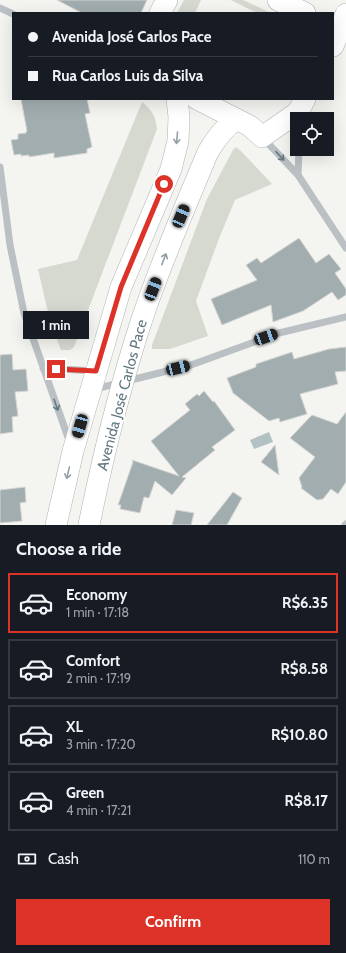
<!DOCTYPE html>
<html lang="en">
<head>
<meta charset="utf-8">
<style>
  :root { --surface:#171b24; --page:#242831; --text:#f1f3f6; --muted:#9ea1a6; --line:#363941; --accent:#dc3228 }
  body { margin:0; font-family:Cabin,sans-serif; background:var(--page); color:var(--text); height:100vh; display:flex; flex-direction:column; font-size:15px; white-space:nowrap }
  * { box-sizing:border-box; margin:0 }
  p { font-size:13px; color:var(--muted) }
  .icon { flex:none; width:22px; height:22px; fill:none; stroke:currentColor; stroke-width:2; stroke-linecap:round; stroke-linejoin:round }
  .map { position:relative; height:525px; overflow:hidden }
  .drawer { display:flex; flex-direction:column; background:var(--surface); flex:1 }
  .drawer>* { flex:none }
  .banner { position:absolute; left:12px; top:12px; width:322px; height:88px; border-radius:0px; box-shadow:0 4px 16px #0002; display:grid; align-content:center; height:88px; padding:0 16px; background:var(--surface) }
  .tools { position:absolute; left:290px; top:112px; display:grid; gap:8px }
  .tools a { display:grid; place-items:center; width:44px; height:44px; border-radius:0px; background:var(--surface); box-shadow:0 4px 16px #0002; font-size:20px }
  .end { position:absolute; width:18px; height:18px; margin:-9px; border:5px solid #dc3228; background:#fff; box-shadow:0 0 0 2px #fff }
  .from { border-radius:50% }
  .bubble { position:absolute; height:28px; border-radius:0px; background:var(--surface); box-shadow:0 4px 16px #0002; font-size:13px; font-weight:800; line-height:28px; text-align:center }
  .car { position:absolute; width:12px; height:24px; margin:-12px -6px; border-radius:5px; box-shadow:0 0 3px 1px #0007; background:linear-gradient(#222 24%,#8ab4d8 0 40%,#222 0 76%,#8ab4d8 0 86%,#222 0) }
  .banner b { display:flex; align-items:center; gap:14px; height:38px; font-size:15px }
  .banner b+b { border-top:1px solid var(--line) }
  .banner i { width:10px; height:10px; background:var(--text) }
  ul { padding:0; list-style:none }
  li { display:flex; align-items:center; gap:12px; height:60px; margin:0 8px 6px; padding:0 8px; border:2px solid var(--line); border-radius:0px }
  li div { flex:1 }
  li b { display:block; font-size:15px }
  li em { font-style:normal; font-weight:800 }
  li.active { border-color:var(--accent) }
  li>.icon { width:36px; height:36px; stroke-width:1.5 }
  h2 { padding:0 16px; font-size:18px; line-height:48px }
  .pay { display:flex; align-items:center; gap:10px; height:44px; padding:0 16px; font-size:15px }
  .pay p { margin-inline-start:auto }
  .button { display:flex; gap:8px; margin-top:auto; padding:8px 16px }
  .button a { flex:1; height:46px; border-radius:0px; background:var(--accent); color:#fff; font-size:16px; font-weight:800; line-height:46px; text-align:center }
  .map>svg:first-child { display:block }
</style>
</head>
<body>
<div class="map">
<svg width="346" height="525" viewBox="0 0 346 525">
  <rect width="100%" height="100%" fill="#f4f4f0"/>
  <path fill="#d5d9d0" d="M184,0H201L195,13H177Z
    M231,0H243L271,13H257Z
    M142,102C152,110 156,117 157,129L74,347L70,350H61L50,321L38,269L77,260Z
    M236,147L242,152L272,184L235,200L220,236L196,301L208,336L170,349H152V345L207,199L233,150Z"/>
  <path fill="#b2c2c4" d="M269,432L273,442L254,449L250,440Z"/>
  <path fill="#a2adb0" stroke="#d5d5d3" d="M57,0H147L141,13H82Z
    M21,99H87L90,113L85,114L92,147L87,149V153L54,158V153L29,157V155L21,156V154L14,155L11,140L18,139V134L26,133V132L27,131Z
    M299,238L316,263L329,254L341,269L335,273L346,289V295L338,300L332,292L303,311L273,322L271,305L222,325L211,299L257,280L246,265L257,258L261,263Z
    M346,347V371L335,372L338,384L300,394L307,414L280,422L279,418L269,421L233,393L227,378L256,367V364L292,352L294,359L329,349Z
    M12,354L13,370L26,369L28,391L15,392L18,416L12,417L13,432L0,434V355Z
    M204,391L213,402L214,401L235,430L212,447L215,450L182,477L186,478L172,495L155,481L149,498L144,497L140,513L120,509L121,505H118L133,462L132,460L179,476L151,441L190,410L185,404L197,394L199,396Z
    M346,412V482L338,494L331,489L323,499L317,500L301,488L302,487L299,478L315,457L290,438L312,415L337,424Z
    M275,445L279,475L261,462Z
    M25,487L26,502L20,503L22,521L0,523V490Z
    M233,492L242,498L227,525H207Z
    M176,510L194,513L191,525H172Z"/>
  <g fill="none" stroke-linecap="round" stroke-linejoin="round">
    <g stroke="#aeb4b7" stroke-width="22">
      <path id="major" d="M278,0L305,13
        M160,13L167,0
        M333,46L346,14
        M197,99L250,126L262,137L298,112L305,99
        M56,525L73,451L121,287L171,169L178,141L179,117L177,99
        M89,525C103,456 120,386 142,319C161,262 185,207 208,152C216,138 224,128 236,119"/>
    </g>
    <path stroke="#bac0c3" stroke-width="7" d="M0,8L13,14
      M263,138L298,175L346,248
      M0,167L10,245L24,313L70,443
      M298,175L299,149
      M43,368L95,371
      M95,389L191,365L279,333L346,317
      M345,525L346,524"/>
    <use href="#major" stroke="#fff" stroke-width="21"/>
  </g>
  <defs><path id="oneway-shaft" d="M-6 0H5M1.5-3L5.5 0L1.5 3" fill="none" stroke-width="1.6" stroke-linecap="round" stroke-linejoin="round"/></defs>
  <g stroke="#92a1a7">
    <use href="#oneway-shaft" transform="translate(177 138) rotate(95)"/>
    <use href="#oneway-shaft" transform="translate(164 259) rotate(-69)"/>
    <use href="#oneway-shaft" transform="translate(68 473) rotate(103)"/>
  </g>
  <g stroke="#647981">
    <use href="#oneway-shaft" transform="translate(280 156) rotate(47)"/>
    <use href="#oneway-shaft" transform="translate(56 405) rotate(71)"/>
  </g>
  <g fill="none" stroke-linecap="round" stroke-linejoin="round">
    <path stroke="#dc3228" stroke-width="5" d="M56,369L96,371L121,287L164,184"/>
  </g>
  <g text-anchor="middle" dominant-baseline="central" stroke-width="4" stroke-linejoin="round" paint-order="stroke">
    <g font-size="15" fill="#647981" stroke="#fff">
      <text transform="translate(122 395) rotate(-75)">Avenida José Carlos Pace</text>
    </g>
  </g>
</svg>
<div class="tools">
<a><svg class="icon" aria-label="locate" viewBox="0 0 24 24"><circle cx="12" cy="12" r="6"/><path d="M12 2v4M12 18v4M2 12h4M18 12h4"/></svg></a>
</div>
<i class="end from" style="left:164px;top:184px"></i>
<i class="end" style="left:56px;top:369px"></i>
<div class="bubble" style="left:23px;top:311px;width:66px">1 min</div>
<i class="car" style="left:181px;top:216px;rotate:23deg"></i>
<i class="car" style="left:153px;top:289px;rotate:21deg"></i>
<i class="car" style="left:266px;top:337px;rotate:70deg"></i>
<i class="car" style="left:178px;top:368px;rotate:76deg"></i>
<i class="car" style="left:80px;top:426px;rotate:196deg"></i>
<div class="banner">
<b><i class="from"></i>Avenida José Carlos Pace</b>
<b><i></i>Rua Carlos Luis da Silva</b>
</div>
</div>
<section class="drawer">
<h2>Choose a ride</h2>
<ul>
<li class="active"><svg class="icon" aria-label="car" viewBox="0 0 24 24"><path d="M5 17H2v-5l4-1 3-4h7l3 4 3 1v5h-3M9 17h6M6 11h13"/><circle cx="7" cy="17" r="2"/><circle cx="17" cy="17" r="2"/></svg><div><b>Economy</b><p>1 min · 17:18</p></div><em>R$6.35</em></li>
<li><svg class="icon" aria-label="car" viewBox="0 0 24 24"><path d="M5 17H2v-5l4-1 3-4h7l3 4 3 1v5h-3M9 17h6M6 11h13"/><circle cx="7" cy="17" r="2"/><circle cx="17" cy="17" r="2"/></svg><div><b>Comfort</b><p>2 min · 17:19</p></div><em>R$8.58</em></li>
<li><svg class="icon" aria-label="car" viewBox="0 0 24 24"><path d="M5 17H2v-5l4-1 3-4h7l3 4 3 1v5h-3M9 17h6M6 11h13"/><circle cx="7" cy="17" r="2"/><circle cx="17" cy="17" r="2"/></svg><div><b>XL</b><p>3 min · 17:20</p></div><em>R$10.80</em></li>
<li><svg class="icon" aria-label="car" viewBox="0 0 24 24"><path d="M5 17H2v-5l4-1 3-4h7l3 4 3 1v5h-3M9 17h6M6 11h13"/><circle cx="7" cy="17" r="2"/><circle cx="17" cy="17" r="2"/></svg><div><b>Green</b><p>4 min · 17:21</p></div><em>R$8.17</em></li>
</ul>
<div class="pay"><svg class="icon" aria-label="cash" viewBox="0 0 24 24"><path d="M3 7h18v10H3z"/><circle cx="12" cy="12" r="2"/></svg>Cash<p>110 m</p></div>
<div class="button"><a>Confirm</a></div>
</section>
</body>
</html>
